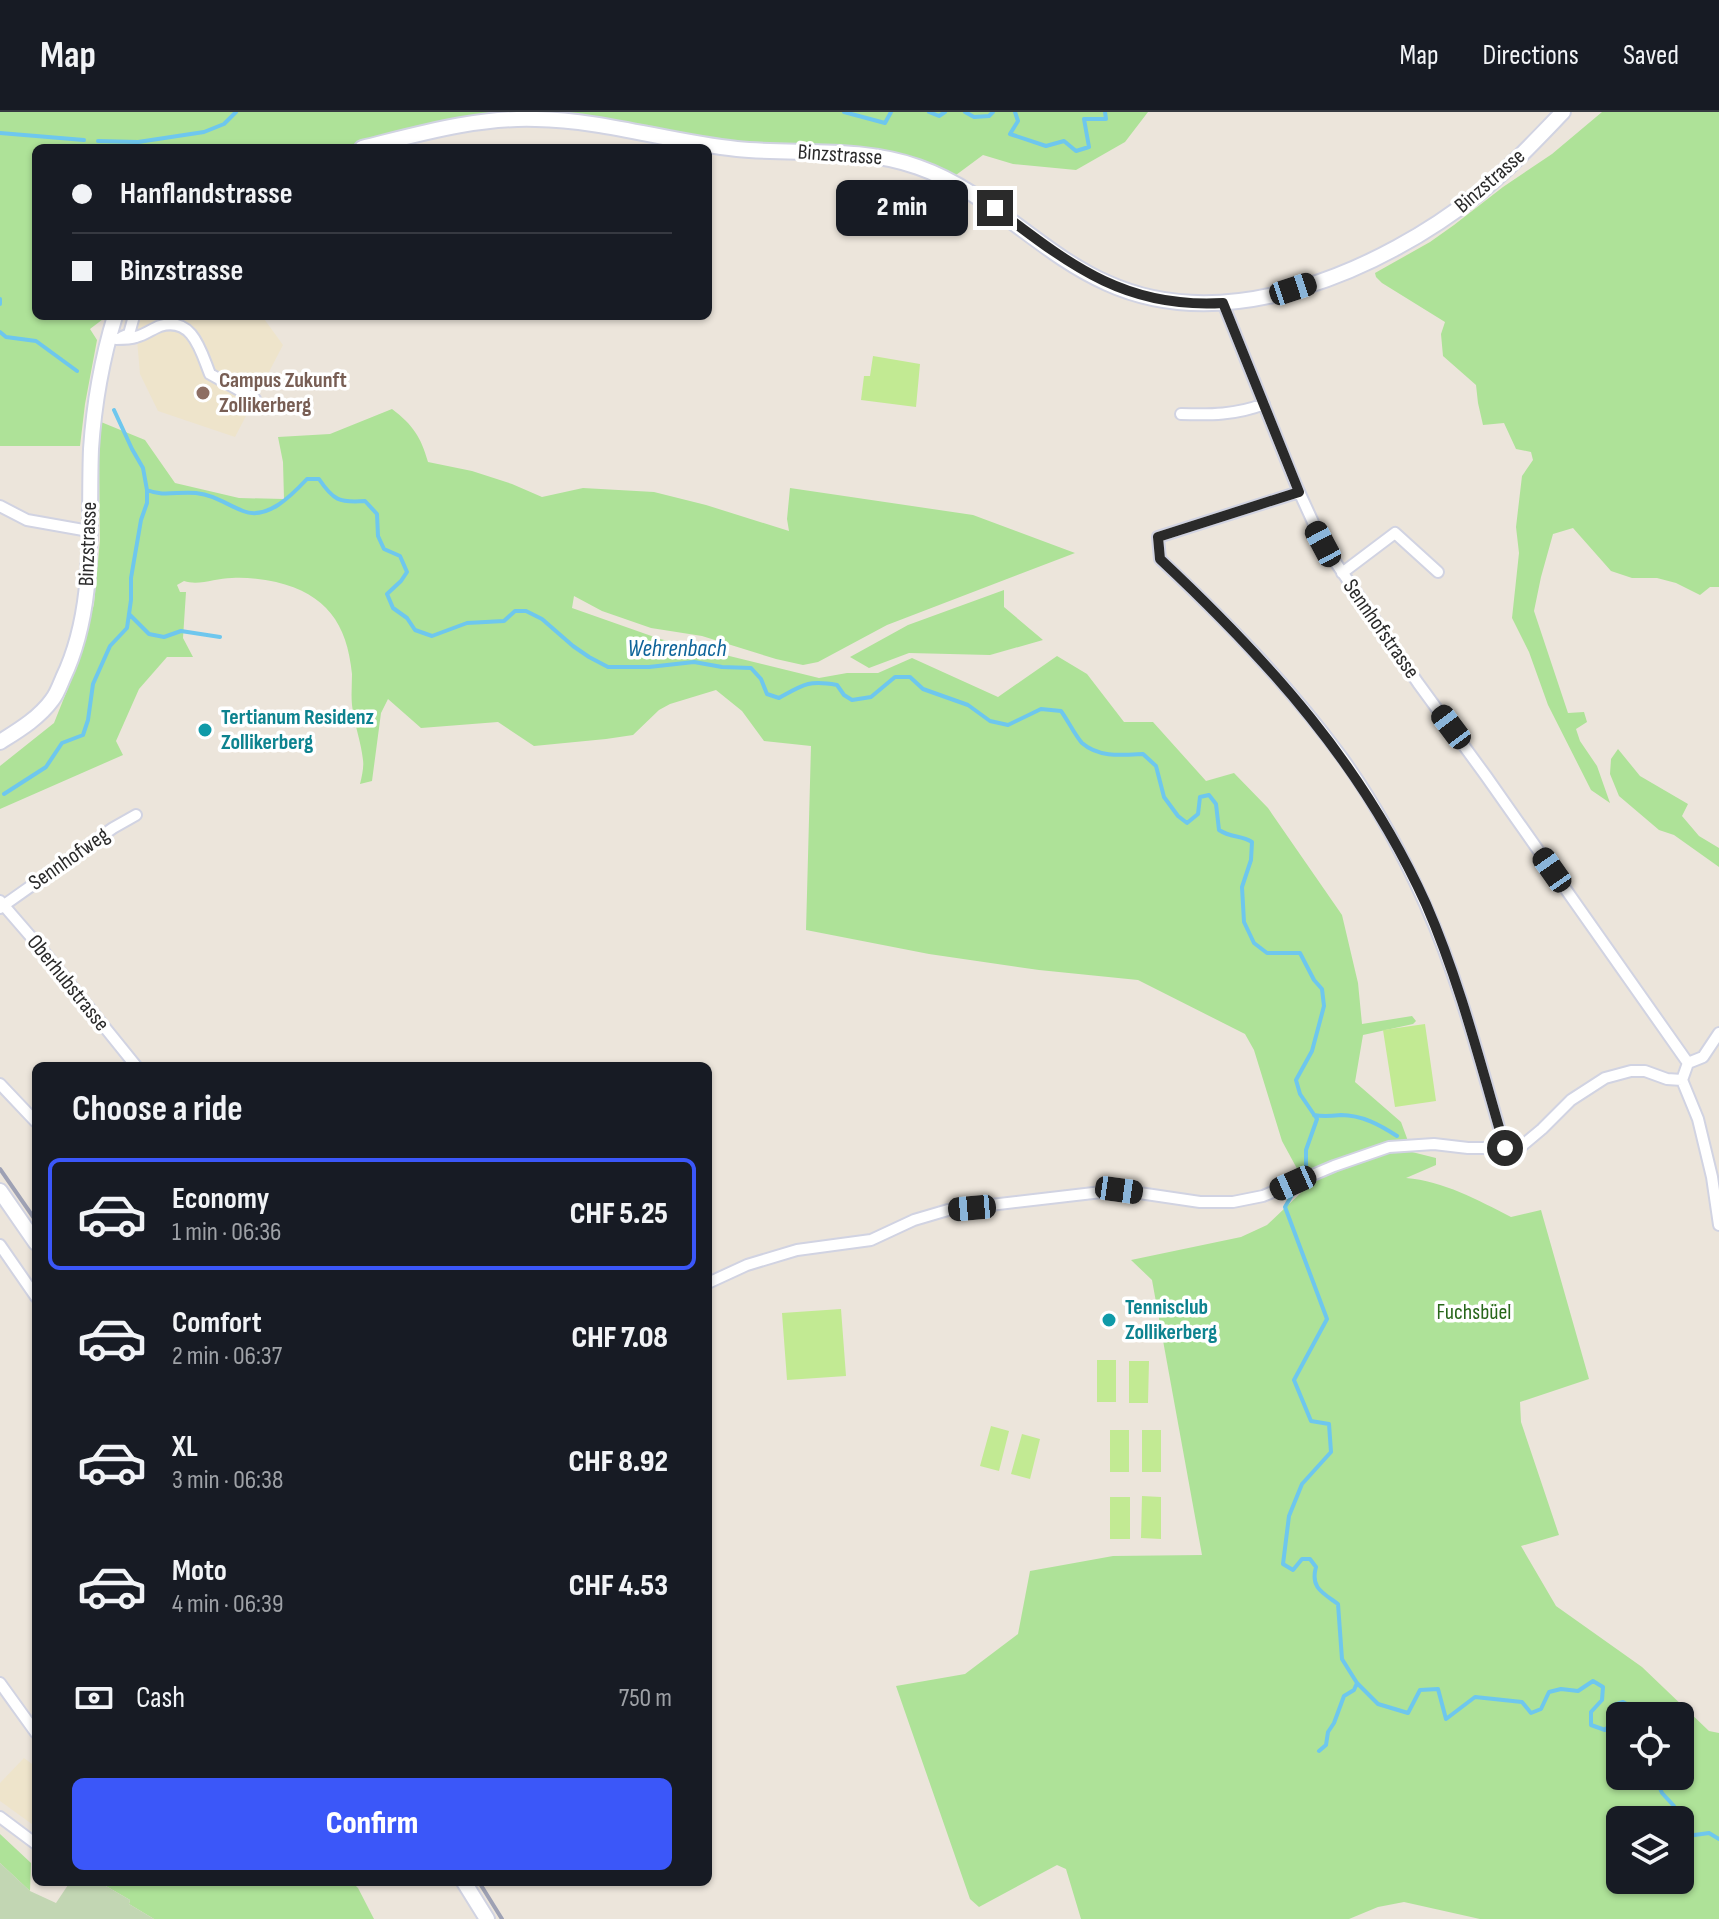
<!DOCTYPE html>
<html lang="en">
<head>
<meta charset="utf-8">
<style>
  :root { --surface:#171b24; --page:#242831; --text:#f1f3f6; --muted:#9ea1a6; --line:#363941; --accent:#3b57f9 }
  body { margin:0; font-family:"Sofia Sans Condensed",sans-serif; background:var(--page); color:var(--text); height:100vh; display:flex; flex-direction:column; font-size:30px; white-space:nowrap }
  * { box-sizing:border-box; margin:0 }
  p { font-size:26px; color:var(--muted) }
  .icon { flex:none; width:44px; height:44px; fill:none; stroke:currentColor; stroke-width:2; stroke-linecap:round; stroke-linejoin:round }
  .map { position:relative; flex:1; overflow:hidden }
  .panel { position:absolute; left:32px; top:950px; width:680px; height:824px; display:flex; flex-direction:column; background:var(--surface); border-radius:12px; box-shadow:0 2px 6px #0004 }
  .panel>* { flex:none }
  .top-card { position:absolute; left:32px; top:32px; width:680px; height:176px; border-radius:12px; box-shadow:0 2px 6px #0004; display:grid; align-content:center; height:176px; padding:0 40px; background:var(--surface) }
  .controls { position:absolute; left:1606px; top:1590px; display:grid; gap:16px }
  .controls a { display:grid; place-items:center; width:88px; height:88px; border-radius:12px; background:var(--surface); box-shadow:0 2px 6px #0004; font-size:40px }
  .end { position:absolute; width:36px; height:36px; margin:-18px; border:10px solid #2a2a2a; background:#fff; box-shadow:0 0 0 4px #fff }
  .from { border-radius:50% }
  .bubble { position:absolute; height:56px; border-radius:12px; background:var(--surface); box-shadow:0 2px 6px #0004; font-size:26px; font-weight:800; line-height:56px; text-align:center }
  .car { position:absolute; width:24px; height:48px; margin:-24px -12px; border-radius:10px; box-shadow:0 0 6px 2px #0007; background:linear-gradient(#222 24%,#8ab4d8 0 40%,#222 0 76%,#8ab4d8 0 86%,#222 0) }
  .top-card b { display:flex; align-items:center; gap:28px; height:76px; font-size:30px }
  .top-card b+b { border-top:2px solid var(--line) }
  .top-card i { width:20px; height:20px; background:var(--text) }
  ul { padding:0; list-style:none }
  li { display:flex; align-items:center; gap:24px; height:112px; margin:0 16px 12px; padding:0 24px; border:4px solid transparent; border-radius:12px }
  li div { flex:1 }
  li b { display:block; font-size:30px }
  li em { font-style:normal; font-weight:800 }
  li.current { border-color:var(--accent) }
  li>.icon { width:72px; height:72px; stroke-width:1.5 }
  h2 { padding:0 40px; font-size:36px; line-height:96px }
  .pay { display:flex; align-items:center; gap:20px; height:88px; padding:0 40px; font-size:30px }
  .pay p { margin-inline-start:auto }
  .button { display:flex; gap:16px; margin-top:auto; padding:16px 40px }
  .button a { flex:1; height:92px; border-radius:12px; background:var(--accent); color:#fff; font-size:32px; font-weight:800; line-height:92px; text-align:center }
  header { display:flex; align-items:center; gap:48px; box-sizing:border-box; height:112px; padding:0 40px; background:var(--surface); border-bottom:2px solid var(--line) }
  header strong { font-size:38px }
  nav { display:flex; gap:44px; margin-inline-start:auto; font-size:28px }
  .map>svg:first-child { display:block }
</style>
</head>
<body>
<header>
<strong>Map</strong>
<nav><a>Map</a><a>Directions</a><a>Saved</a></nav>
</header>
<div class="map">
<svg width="1719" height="1807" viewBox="0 0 1719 1807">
  <rect width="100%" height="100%" fill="#ece5db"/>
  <path fill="#eee4cb" d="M139,204H262L283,233L235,325L158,299L140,262L136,216Z
    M24,1646L36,1655V1715L0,1689V1671Z"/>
  <path fill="#aee298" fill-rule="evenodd" d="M0,0H1148L1125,30L1076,58L1013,52L983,43L956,63L920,49L763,39L577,10L492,9L365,36H36V204H107L90,217L97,228L85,292L80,334H0Z
    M1602,0H1719V475H1710L1700,483L1676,471L1657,466H1632L1611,459L1573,416L1553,422L1541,465L1534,499L1568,601L1584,600L1587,610L1576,617L1580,629L1597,654L1610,691L1591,678L1548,593L1529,540L1512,506L1519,441L1516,415L1522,364L1533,348L1531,340L1516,337L1504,311L1483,313L1478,291L1476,273L1443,244L1441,222L1445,210L1382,171L1376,165L1375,161L1430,130L1454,113L1503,75L1552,42Z
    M392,297C413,313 421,325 428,350L472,359L512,372L542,385L583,376L654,380L706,393L789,419L787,407L790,376L973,403L1075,441L887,513L818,550L803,553L776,547L702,524L651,516L602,499L574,484L572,496L660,527L819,566L847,561H878L912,546L998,585L1057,544L1087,562L1124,610H1153L1206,669L1234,661L1268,696L1342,803L1358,871L1362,912L1412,904L1416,909L1413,912L1363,923L1355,970L1401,1010L1412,1040L1436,1046V1053L1406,1066C1443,1069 1478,1088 1511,1105L1541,1098L1589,1267L1520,1290L1521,1310L1559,1423L1521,1434L1556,1494L1642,1555L1709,1619L1719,1621V1807H1480L1404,1790L1378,1795L1349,1807H1081L1066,1757L1057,1753L979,1795L970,1787L896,1574L965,1562L1018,1522L1030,1459L1113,1444L1202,1443L1152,1168L1131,1148L1241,1125L1267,1113L1307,1075L1282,1029L1254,938L1245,922L1138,868L1039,858L929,842L806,818L811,634L764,629L742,599L716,578L670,592L659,598L633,623L606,627L534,634L498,610L421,616L388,587L381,601L372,669L360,672C362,664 364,655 363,648C361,629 354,612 352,593C351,583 352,572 352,562C347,511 326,482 276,470C263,467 245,465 232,466C216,466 199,474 184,469L177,473L180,480H186L183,526L193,545H167L139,577L116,629L123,643L0,697V654L54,611L76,556L94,492L100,428L99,345L101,310L145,328L175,371L239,386L284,387L283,350L278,325L330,322ZM1620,1604H1680V1664H1620ZM1620,1708H1680V1768H1620Z
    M1004,478V495L1043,528L990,543L909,541L869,556L850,545L908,513Z
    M1618,637L1640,664L1688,692L1682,704L1699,724L1719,736V755L1674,723L1659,718L1619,684L1610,662L1611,647Z
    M0,1722L31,1751L30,1779L0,1751Z
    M99,1770H352L358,1776L374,1807H154L129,1792L130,1788Z"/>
  <path fill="#c2d6b3" d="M0,1751L30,1779L56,1791L70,1770H99L130,1788L129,1792L154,1807H0Z"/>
  <path fill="#c2ea93" d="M873,244L920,252L916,295L861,288L864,264H870Z
    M1425,912L1436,989L1395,995L1383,918Z
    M841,1197L846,1264L787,1268L782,1201Z
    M1097,1248H1116V1290H1097Z
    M1129,1249H1149L1148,1291H1129Z
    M991,1314L1009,1319L999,1359L980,1354Z
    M1110,1318H1129V1360H1110Z
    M1142,1318H1161V1360H1142Z
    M1022,1322L1040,1327L1030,1367L1011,1362Z
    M1142,1384L1161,1385V1427L1141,1426Z
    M1110,1385H1130V1427H1110Z"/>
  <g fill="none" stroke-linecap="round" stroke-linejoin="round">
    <path stroke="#6ec7ee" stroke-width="4" d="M844,0L885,11L891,0
      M929,0L939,4L945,0
      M965,0L974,5L989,4L993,0
      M1015,0L1018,9L1010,22L1046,34L1064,29L1076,39L1089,35L1084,7H1106L1105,0
      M0,21L84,28
      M98,29L138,30L204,20L224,12L236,0
      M0,187V192
      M0,220L6,225L36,229L77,259
      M114,298L132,337L143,356L147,378C163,385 179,379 196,381C215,383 227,393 243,399C267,409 292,383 307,367H319C333,388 339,391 365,389L377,402L378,424L384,437L400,444L407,460L401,469L387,482L393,496L407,506L415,518L432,524L467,511L504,509L515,499H526L542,507L573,534L589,545L608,555H649L694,550L722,555L751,556L761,567L767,582L779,586C804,572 809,568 837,573L844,583L852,588L871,585L895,565H910L923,577L968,593L990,609L1008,613L1041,597L1061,599C1067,607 1076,625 1082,631C1099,646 1123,643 1143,642L1156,654L1164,685L1178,704L1187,711L1198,702L1200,685L1209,683L1216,692L1219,718C1231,726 1241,723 1252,730L1251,748L1242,775L1244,810L1254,831L1267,841H1300L1314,868L1322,877L1324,894L1312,939L1296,968L1300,982L1317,1007L1306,1038V1054
      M129,502L149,522L164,525L181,519L220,525
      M4,682L46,655L62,631L83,623L88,608L93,572L110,534L127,516L131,488V466L141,408L147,391V378
      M1314,1003C1324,1005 1331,1004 1341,1003C1362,1003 1380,1013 1397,1024
      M1309,1070L1292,1083L1285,1095L1327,1207L1294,1268L1311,1309L1329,1312L1331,1340L1302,1372L1289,1404L1283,1452L1293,1458L1302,1447H1310L1316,1455C1310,1476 1323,1481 1338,1492L1342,1547L1357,1571L1378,1592L1408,1601L1420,1578L1438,1577L1446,1607L1475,1585L1522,1590L1531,1601L1541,1597L1549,1580L1561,1577L1578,1579L1593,1569L1603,1575L1602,1588L1591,1600V1613L1605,1618L1615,1608L1614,1593L1623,1590L1636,1598L1641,1604
      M1319,1639L1326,1633L1328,1620L1334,1611L1344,1584L1354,1578L1357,1571
      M1680,1654L1682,1659L1680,1662
      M1674,1708V1694L1662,1681L1659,1674L1676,1669L1679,1664
      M1680,1725L1709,1721L1719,1727"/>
    <g stroke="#d1d3e2" stroke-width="14">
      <path id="minor" d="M1223,191L1296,373L1323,432L1418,571L1486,664L1688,951L1682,968L1698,1007L1712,1065L1719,1113
        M122,225L129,222L134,204
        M116,227C123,227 130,227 136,225C145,223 152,217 160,214C193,204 201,240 210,262L255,287
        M1181,302C1210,303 1236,303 1264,292
        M1299,380L1158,425L1160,447C1225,508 1288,572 1341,644C1374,689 1402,741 1425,792C1460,870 1481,954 1505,1036
        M0,394L27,408L89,419
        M1342,461L1395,421L1438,460
        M0,789L44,840L136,954
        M0,796L113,716L136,703
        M1688,951L1703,945L1719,921
        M0,972L36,1010
        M0,1133L36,1185
        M708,1171L747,1153L797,1138L871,1128L914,1108L948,1098L1119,1078L1200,1090H1233L1263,1084L1334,1054L1389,1035L1434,1032L1468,1036H1505L1523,1033L1542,1017L1571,988L1605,966L1631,959H1645L1667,967L1682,968
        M0,1571L36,1621
        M0,1705L36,1732"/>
    </g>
    <g stroke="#d1d3e2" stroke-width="18">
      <path id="secondary" d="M362,36C419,22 477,5 536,7C604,8 669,30 737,37C798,43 859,34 918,55C990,80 1039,141 1107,171C1228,226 1382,158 1478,82C1509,57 1536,28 1563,0
        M0,630C19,618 39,606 52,588C57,582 60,573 63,566C97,495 88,413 91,337C94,292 102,247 115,204
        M0,1079L36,1131
        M464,1770L487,1807"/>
    </g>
    <use href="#minor" stroke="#fff" stroke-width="10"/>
    <use href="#secondary" stroke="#fff" stroke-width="14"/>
    <path stroke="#9ea1b4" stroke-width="4" d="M0,1057L36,1109
      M479,1770L502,1807"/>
  </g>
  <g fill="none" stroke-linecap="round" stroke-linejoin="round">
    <path stroke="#2a2a2a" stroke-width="10" d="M995,96C1069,152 1124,197 1223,191L1299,380L1158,425L1160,447C1270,550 1363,653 1426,792C1460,870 1481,954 1505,1036"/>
  </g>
  <circle fill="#8d6e63" stroke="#fff" stroke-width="3" cx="203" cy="281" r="8"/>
  <g fill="#0f9aa8" stroke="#fff" stroke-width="3">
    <circle cx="205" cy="618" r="8"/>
    <circle cx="1109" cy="1208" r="8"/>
  </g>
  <g text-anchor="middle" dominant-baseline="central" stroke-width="7" stroke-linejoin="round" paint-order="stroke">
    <g font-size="22" fill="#2a2a2a" stroke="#fff">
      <text transform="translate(840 43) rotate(4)">Binzstrasse</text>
      <text transform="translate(1490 69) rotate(-41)">Binzstrasse</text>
      <text transform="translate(88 432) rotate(-88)">Binzstrasse</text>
      <text transform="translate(1381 517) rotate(55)">Sennhofstrasse</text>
      <text transform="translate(69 747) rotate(-35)">Sennhofweg</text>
      <text transform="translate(68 871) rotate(51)">Oberhubstrasse</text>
    </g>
    <g font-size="22" font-weight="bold" fill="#785e54" stroke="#fff" text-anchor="start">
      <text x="219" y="268">Campus Zukunft<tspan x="219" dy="25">Zollikerberg</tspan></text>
    </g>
    <g font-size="22" font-weight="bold" fill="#0d838f" stroke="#fff" text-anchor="start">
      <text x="221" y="605">Tertianum Residenz<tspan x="221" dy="25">Zollikerberg</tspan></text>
      <text x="1125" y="1195">Tennisclub<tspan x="1125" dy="25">Zollikerberg</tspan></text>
    </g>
    <g font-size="22" fill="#27661a" stroke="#fff">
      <text x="1474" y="1200">Fuchsbüel</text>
    </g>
    <g font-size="24" font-style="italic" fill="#0e649a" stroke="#fff">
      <text x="677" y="536">Wehrenbach</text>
    </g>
  </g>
</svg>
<div class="controls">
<a><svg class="icon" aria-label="locate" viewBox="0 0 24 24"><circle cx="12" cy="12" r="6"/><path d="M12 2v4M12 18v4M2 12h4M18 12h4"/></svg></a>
<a><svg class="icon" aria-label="layers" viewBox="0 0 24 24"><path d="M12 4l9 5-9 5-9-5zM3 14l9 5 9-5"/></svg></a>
</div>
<i class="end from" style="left:1505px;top:1036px"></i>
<i class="end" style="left:995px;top:96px"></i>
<div class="bubble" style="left:836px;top:68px;width:132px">2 min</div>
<i class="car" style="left:1293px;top:177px;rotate:72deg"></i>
<i class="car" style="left:1323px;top:432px;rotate:332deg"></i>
<i class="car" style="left:1451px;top:615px;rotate:323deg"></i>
<i class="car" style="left:1552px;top:758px;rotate:325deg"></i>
<i class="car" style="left:1293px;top:1071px;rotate:246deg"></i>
<i class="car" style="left:1119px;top:1078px;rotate:98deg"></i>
<i class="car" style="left:972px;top:1096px;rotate:265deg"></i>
<div class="top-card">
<b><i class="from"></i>Hanflandstrasse</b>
<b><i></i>Binzstrasse</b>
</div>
<section class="panel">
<h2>Choose a ride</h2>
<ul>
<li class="current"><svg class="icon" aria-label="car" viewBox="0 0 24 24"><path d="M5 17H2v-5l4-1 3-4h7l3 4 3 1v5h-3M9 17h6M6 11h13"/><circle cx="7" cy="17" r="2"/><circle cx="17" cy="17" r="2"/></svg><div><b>Economy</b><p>1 min · 06:36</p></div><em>CHF 5.25</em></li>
<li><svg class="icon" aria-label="car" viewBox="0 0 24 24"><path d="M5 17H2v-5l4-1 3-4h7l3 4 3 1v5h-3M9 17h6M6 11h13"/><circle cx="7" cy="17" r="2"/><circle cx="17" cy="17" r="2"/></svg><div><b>Comfort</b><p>2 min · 06:37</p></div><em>CHF 7.08</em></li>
<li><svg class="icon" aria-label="car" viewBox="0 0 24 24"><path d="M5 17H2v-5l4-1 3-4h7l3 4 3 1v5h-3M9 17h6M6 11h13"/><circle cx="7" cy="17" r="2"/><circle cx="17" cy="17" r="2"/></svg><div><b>XL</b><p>3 min · 06:38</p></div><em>CHF 8.92</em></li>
<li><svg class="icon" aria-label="car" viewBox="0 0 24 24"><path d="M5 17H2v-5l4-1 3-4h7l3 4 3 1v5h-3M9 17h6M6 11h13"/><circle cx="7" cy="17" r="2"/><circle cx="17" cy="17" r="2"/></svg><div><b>Moto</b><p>4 min · 06:39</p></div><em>CHF 4.53</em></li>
</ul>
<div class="pay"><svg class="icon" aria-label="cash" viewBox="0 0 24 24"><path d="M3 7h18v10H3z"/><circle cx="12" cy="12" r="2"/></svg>Cash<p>750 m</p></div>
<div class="button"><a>Confirm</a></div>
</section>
</div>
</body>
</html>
